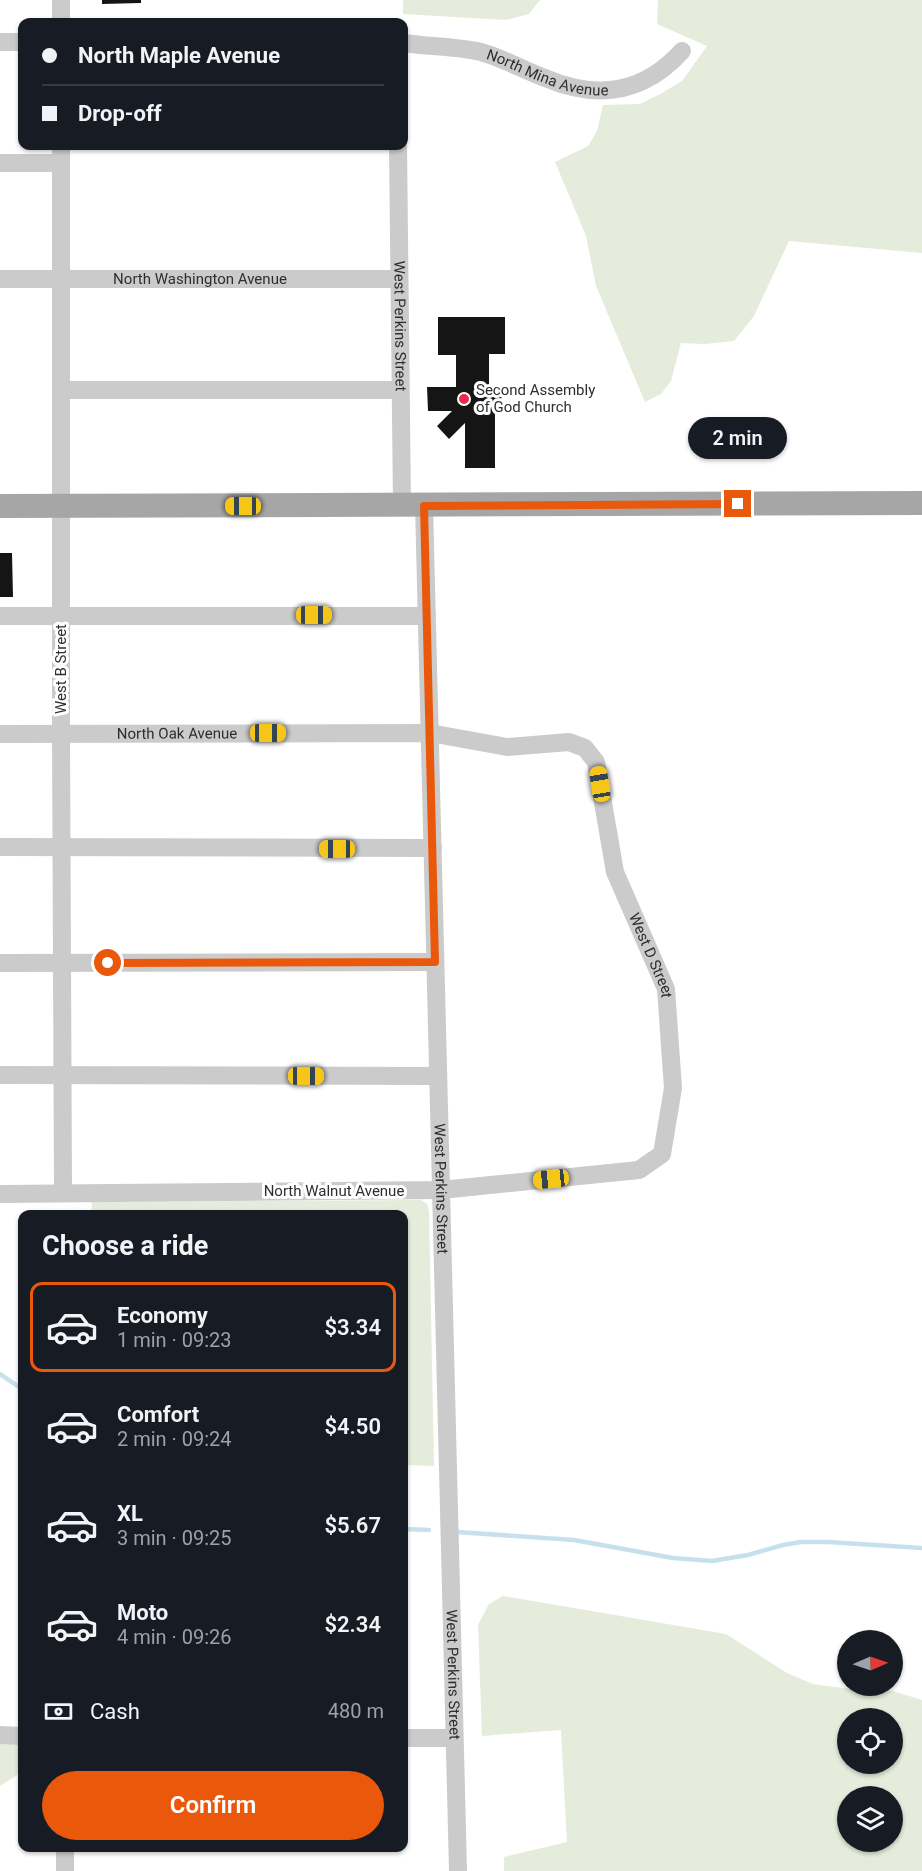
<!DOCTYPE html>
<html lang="en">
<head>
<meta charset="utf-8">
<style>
  :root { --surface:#171b24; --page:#242831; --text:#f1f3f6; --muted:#9ea1a6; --line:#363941; --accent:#ea580c }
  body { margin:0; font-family:Roboto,sans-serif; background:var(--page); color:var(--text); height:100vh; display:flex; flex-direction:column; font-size:22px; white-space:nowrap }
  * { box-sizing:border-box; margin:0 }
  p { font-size:20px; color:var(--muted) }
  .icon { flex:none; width:33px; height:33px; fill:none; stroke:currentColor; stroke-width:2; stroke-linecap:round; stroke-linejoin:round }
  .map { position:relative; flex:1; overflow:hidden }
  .drawer { position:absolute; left:18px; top:1210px; width:390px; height:642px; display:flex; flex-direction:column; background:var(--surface); border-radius:12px; box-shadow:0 2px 4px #0004 }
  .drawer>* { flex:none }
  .top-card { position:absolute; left:18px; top:18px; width:390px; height:132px; border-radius:12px; box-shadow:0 2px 4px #0004; display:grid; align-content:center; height:132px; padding:0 24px; background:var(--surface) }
  .needle { width:39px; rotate:88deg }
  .controls { position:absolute; left:837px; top:1630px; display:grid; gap:12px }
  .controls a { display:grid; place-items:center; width:66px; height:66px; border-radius:50%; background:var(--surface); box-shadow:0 2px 4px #0004; font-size:30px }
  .end { position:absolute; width:27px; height:27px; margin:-14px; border:8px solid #ea580c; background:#fff; box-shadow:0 0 0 3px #fff }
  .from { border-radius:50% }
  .bubble { position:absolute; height:42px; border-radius:21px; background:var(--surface); box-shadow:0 2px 4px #0004; font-size:20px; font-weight:600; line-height:42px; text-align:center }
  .car { position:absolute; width:18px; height:36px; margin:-18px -9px; border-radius:8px; box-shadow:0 0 4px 2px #0007; background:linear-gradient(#f5c518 24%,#345 0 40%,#f5c518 0 76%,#345 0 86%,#f5c518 0) }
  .top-card b { display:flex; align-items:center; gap:21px; height:57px; font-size:22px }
  .top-card b+b { border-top:2px solid var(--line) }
  .top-card i { width:15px; height:15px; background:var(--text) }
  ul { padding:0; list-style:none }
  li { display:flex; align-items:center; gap:18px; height:90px; margin:0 12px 9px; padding:0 12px; border:3px solid transparent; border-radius:12px }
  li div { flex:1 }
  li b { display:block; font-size:22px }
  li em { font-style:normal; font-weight:600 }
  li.current { border-color:var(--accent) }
  li>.icon { width:54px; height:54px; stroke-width:1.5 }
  h2 { padding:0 24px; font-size:27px; line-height:72px }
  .pay { display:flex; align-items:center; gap:15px; height:66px; padding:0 24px; font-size:22px }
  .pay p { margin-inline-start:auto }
  .cta { display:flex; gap:12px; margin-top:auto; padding:12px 24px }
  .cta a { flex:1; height:69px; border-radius:36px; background:var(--accent); color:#fff; font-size:24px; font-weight:600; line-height:69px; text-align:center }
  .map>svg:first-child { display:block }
</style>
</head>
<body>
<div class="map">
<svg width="922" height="1871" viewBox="0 0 922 1871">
  <rect width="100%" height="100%" fill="#fff"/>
  <path fill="#e5ecdb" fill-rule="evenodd" d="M403,0H540L529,14L506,20L403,14Z
    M658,0H922V253L789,241L754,316L734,341L704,344L681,343L671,381L661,394L645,402L596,286L586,236L555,162L588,146L597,131L603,105L640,104L662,93L682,81L707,46L657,24Z
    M421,1200L427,1204L429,1211L434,1466L404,1465V1215H91L92,1202Z
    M503,1596L726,1634L787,1673L813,1684L851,1689L893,1691L922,1700V1871H504V1857L567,1842L561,1730L482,1736L478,1625L489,1604ZM848,1719H892V1764H848ZM848,1797H892V1842H848Z
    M0,1742H22V1772L0,1786Z"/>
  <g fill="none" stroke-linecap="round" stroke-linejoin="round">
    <path stroke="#c6e1ec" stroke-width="4.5" d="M0,1374L22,1389
      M404,1529L429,1530
      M457,1532L574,1540L673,1558L712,1561L748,1555L783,1545L801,1542H828L922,1548"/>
  </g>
  <path fill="#151515" d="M102,0H141V3L102,4Z
    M438,317H505V354H489V387H501L502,411H495V468H465V423L449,439L437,426L452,411H428L427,387H456V355H438Z
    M0,553H12L13,597H0Z"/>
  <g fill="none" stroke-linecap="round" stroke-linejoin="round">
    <g stroke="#cbcbcb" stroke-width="18">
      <path d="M61,22V0"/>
      <path d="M0,42H22"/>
      <path id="s1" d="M404,43C429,47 456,46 481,52C503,58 523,70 545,78C597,100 643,94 682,51"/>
      <path d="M61,146V734L63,1192"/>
      <path id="s2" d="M398,146L402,505"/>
      <path d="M0,163H61"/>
      <path id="s3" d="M0,279H399"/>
      <path d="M61,390H400"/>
      <path id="s4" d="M424,505L458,1871"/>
      <path d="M0,616H427"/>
      <path id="s5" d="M0,734L430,733L507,747L569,742L585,748L596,762L615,872L666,989L673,1088L662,1154L639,1170L441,1190L0,1194"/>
      <path d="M0,847L433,848"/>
      <path d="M0,963L435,962"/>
      <path d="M0,1075L438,1076"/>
      <path d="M0,1735L22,1736"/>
      <path d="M404,1738H454"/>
      <path d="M65,1848V1871"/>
    </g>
    <path stroke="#a6a6a6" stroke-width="24" d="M0,506L922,503"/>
  </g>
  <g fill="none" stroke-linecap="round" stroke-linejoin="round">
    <path stroke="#ea580c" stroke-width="8" d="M108,963L435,962L424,506L738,504"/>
  </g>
  <circle fill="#e92b4d" stroke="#fff" stroke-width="2" cx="464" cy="399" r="6"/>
  <g text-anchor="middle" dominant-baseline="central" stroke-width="6" stroke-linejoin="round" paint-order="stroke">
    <g font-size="15" fill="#2e2e2e" stroke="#fff">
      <text stroke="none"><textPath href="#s1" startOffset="148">North Mina Avenue</textPath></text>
      <text stroke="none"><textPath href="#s3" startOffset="200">North Washington Avenue</textPath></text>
      <text stroke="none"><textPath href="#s2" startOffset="180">West Perkins Street</textPath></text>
      <text transform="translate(61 669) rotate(-90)">West B Street</text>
      <text stroke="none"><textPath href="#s5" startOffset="177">North Oak Avenue</textPath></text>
      <text stroke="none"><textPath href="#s5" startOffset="808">West D Street</textPath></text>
      <text stroke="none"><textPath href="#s4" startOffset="684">West Perkins Street</textPath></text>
      <text x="334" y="1191">North Walnut Avenue</text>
      <text stroke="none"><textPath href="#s4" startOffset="1170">West Perkins Street</textPath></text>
    </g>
    <g font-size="15" fill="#2e2e2e" stroke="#fff" text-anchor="start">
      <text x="476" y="390">Second Assembly<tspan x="476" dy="17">of God Church</tspan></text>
    </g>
  </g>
</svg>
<div class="controls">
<a><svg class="needle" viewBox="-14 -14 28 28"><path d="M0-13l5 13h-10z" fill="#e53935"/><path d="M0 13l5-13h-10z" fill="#9ea1a6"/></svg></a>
<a><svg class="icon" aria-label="locate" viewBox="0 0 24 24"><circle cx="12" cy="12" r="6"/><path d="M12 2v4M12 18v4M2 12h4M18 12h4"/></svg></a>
<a><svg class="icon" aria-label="layers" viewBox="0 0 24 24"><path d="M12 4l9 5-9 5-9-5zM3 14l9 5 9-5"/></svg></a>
</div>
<i class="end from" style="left:108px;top:963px"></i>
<i class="end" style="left:738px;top:504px"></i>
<div class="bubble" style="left:688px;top:417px;width:99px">2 min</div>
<i class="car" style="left:243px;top:506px;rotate:270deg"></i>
<i class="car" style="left:314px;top:615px;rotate:90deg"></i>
<i class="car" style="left:268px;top:733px;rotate:90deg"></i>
<i class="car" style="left:600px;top:784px;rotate:351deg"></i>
<i class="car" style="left:337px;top:849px;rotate:270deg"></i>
<i class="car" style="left:306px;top:1076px;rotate:90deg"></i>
<i class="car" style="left:551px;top:1179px;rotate:264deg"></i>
<div class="top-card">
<b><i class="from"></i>North Maple Avenue</b>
<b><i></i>Drop-off</b>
</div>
<section class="drawer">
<h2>Choose a ride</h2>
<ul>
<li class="current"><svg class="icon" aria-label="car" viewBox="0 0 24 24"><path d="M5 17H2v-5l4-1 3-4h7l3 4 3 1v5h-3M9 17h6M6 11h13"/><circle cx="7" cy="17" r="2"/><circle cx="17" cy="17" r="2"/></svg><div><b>Economy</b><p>1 min · 09:23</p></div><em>$3.34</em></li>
<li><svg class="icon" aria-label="car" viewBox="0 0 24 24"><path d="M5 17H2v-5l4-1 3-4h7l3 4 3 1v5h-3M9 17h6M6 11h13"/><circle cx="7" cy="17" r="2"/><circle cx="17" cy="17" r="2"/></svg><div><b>Comfort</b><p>2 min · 09:24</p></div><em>$4.50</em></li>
<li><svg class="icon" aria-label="car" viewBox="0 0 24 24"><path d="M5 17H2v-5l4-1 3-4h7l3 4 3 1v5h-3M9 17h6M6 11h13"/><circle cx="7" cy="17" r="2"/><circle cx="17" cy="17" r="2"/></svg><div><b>XL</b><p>3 min · 09:25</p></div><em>$5.67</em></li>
<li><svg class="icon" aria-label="car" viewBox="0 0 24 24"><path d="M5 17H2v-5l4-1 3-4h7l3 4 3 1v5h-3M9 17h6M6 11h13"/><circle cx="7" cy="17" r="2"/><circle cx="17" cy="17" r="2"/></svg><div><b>Moto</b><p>4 min · 09:26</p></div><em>$2.34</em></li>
</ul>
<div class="pay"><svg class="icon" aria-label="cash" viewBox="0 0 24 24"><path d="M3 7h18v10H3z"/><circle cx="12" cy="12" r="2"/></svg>Cash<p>480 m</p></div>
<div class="cta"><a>Confirm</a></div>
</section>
</div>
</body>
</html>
